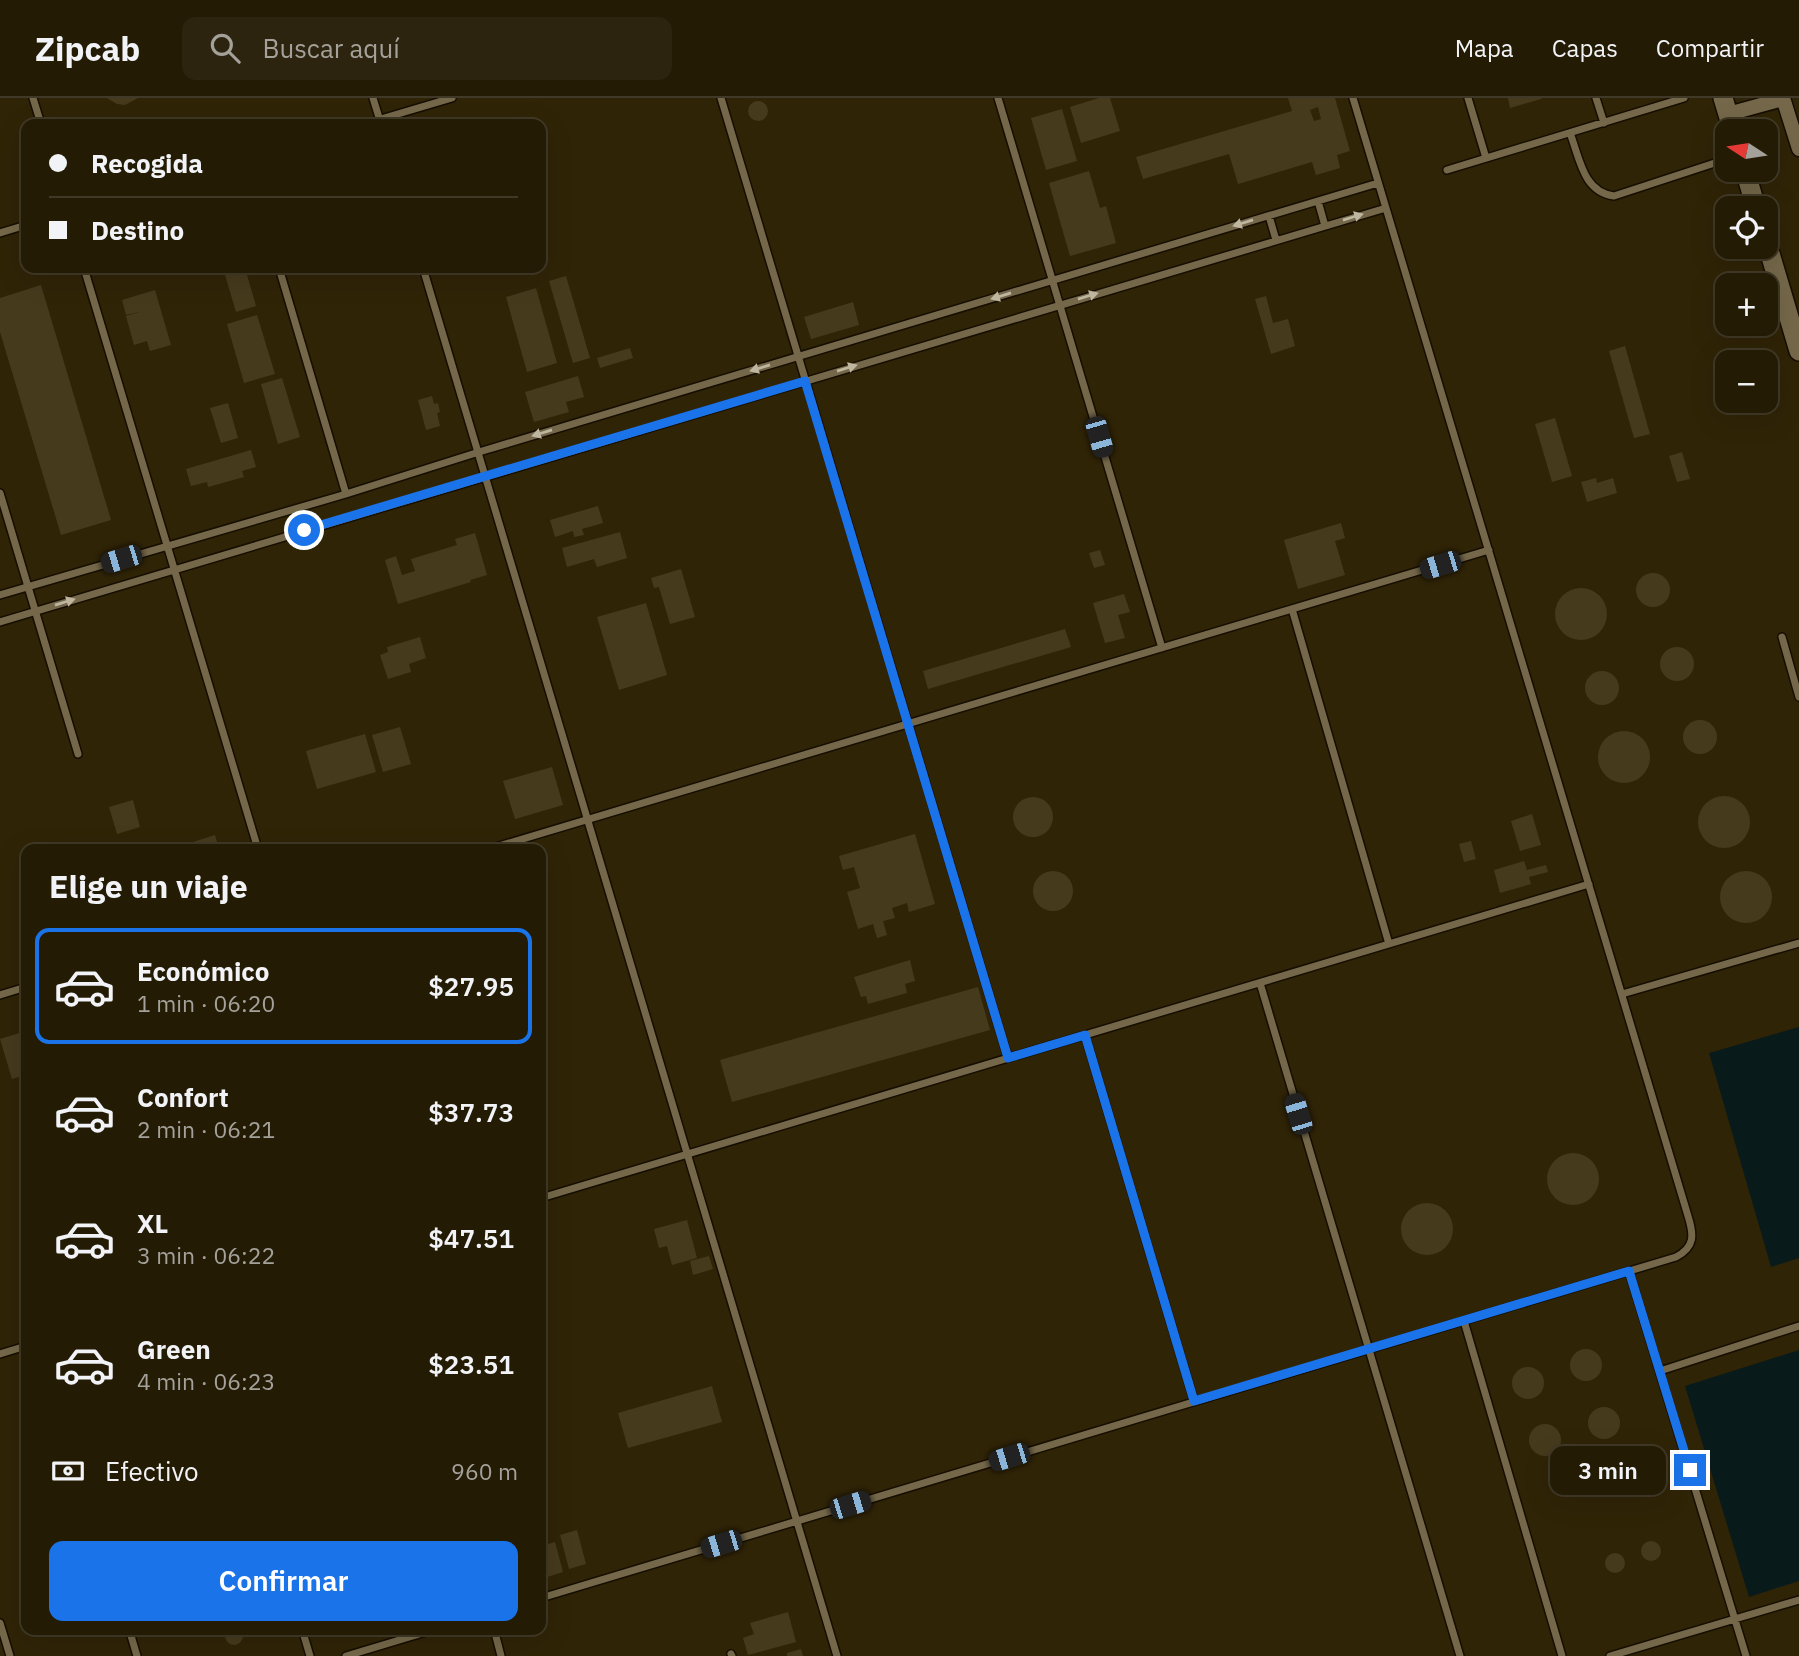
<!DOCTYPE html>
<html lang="es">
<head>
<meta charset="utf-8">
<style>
  :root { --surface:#241b05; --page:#2c240f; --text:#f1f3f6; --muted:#a3a19a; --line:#413927; --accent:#1a73e8 }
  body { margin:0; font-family:"IBM Plex Sans",sans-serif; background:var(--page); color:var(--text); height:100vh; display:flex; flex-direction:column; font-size:26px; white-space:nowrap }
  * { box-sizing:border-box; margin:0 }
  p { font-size:23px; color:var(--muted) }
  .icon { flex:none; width:38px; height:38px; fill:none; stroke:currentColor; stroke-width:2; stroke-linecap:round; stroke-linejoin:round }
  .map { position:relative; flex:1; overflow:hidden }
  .side { position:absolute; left:21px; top:746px; width:525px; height:791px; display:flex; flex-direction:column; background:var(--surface); border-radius:14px; box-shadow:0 7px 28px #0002,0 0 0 2px var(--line) }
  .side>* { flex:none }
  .banner { position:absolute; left:21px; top:21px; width:525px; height:154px; border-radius:14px; box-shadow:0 7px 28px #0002,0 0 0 2px var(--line); display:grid; align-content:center; height:154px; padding:0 28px; background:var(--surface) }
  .needle { width:46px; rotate:282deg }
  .tools { position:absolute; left:1715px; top:21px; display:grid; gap:14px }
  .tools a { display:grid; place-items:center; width:63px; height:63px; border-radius:14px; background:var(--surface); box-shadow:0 7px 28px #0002,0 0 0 2px var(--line); font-size:35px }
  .end { position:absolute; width:32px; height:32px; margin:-16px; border:9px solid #1a73e8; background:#fff; box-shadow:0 0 0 4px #fff }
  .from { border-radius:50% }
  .bubble { position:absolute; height:49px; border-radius:14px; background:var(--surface); box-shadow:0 7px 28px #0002,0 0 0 2px var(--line); font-size:23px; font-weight:600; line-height:49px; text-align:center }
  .car { position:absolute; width:21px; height:42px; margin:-21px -10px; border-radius:9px; box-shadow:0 0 5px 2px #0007; background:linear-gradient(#222 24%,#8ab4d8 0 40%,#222 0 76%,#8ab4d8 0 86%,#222 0) }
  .banner b { display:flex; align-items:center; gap:24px; height:66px; font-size:26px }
  .banner b+b { border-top:2px solid var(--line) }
  .banner i { width:18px; height:18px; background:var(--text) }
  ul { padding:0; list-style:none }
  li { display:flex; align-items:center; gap:21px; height:116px; margin:0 14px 10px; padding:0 14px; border:4px solid transparent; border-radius:14px }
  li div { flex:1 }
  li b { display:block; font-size:26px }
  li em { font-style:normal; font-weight:600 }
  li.current { border-color:var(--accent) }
  li>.icon { width:63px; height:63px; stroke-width:1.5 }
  h2 { padding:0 28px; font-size:32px; line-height:84px }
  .pay { display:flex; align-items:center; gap:18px; height:77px; padding:0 28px; font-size:26px }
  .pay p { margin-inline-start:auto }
  .cta { display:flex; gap:14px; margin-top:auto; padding:14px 28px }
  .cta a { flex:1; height:80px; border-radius:14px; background:var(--accent); color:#fff; font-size:28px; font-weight:600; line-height:80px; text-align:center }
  header { display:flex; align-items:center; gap:42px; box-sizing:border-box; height:98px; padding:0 35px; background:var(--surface); border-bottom:2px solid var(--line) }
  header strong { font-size:33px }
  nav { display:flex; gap:38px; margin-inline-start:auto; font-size:24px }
  .search { width:490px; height:63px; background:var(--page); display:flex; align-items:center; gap:18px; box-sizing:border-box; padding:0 24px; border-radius:14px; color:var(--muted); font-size:26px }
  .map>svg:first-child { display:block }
</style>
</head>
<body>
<header>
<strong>Zipcab</strong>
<div class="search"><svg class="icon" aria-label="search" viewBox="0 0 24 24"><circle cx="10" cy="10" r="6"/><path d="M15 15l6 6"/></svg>Buscar aquí</div>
<nav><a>Mapa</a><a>Capas</a><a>Compartir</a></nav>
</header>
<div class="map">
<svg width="1799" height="1558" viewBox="0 0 1799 1558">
  <rect width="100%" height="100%" fill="#302407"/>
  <path fill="#091a1b" d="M1799,929V1160L1771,1169L1709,955Z
    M1799,1252V1483L1749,1499L1685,1288Z"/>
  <path fill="#463a1d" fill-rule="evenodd" d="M107,0H138L125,7L117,6Z
    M1099,0H1110L1120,33L1081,45L1070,9Z
    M1288,0H1335L1350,53L1337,57L1340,70L1316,77L1312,64L1238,86L1229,56L1143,81L1136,59L1292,13ZM1318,9L1321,21L1314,23L1310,12Z
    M1508,0H1541V1L1510,10Z
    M748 13a10 10 0 1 1 20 0a10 10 0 1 1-20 0Z
    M1062,11L1077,63L1046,72L1031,20Z
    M1089,73L1100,110L1106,108L1116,145L1070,158L1049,85Z
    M223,170H245L256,208L236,214Z
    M566,178L590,260L573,265L549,183Z
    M41,187L111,422L61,437L0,234V200Z
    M536,190L557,265L527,274L506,199Z
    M155,192L171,247L150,253L147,243L134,247L126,218L139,214L126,217L122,202Z
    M1266,198L1273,225L1288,221L1295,248L1271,256L1255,201Z
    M853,204L859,227L811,241L804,219Z
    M257,217L275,276L244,285L227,226Z
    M1625,248L1650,336L1634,340L1609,253Z
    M630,250L633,260L600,270L597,260Z
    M578,278L584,299L566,304L569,314L534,324L525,294Z
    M282,280L300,339L278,346L261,286Z
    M432,298L434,306L438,305L440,314L437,315L440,328L426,332L418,302Z
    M228,305L238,340L221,345L210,310Z
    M1555,320L1572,378L1552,384L1535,326Z
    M251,352L256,369L242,373L244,379L208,389L207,384L191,388L186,371Z
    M1682,354L1690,381L1677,384L1669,358Z
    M1596,380L1597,385L1613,380L1617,395L1587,404L1581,384Z
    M598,408L603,425L582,431L584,437L574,439L573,433L555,439L550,422Z
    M1341,425L1345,440L1335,443L1345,477L1298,491L1284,442Z
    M620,434L627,460L597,469L594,461L567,469L562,450Z
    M475,435L487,477L470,482L471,484L398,506L385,462L396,458L402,477L415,473L411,461L457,447L455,441Z
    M1100,452L1105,467L1094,470L1089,455Z
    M681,471L695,519L670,526L659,489L654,490L651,480Z
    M1636 492a17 17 0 1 1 34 0a17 17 0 1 1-34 0Z
    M1555 516a26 26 0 1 1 52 0a26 26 0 1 1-52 0Z
    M1124,496L1130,514L1118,517L1125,540L1105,545L1093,505Z
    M646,505L667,577L619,592L597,519Z
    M1065,531L1071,549L928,591L923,573Z
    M420,539L426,560L409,566L411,574L388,581L380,557L388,554L387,549Z
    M1660 566a17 17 0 1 1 34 0a17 17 0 1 1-34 0Z
    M1585 590a17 17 0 1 1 34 0a17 17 0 1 1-34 0Z
    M1683 639a17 17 0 1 1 34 0a17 17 0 1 1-34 0Z
    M400,629L411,666L383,674L372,637Z
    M1598 659a26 26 0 1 1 52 0a26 26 0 1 1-52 0Z
    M365,636L376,674L317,691L306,653Z
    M552,669L563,707L515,721L503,683Z
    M1698 724a26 26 0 1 1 52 0a26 26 0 1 1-52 0Z
    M1013 719a20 20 0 1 1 40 0a20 20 0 1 1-40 0Z
    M133,702L140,729L117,736L109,709Z
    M1532,716L1541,747L1520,753L1511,723Z
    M915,736L935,806L909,814L907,805L892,810L895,820L883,823L887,837L877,840L873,826L858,831L847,794L860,790L854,769L843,772L839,758Z
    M215,737L219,751H192L190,745Z
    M1471,743L1476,761L1464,764L1459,746Z
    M1524,763L1527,772L1546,767L1548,774L1529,779L1531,786L1500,795L1494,772Z
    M1033 793a20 20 0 1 1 40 0a20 20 0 1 1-40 0Z
    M1720 799a26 26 0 1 1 52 0a26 26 0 1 1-52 0Z
    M26,797V820L20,799Z
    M910,862L915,883L905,886L907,895L868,906L866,898L861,899L854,879Z
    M978,889L990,932L732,1004L720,962Z
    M26,933V977L12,981L0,941Z
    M1547 1081a26 26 0 1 1 52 0a26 26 0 1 1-52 0Z
    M1401 1131a26 26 0 1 1 52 0a26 26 0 1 1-52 0Z
    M687,1122L697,1160L672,1167L667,1148L659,1150L654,1131Z
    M709,1158L713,1171L693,1177L690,1163Z
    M1570 1267a16 16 0 1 1 32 0a16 16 0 1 1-32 0Z
    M1512 1285a16 16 0 1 1 32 0a16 16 0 1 1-32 0Z
    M712,1288L722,1324L628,1350L618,1315Z
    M1588 1325a16 16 0 1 1 32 0a16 16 0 1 1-32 0Z
    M1529 1342a16 16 0 1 1 32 0a16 16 0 1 1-32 0Z
    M541,1406L548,1432L541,1434Z
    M577,1432L586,1466L569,1471L560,1437Z
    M1641 1453a10 10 0 1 1 20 0a10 10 0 1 1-20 0Z
    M555,1444L563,1474L541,1481V1448Z
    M1605 1465a10 10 0 1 1 20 0a10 10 0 1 1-20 0Z
    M788,1514L796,1544L748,1557L743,1540L754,1536L750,1525Z
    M225 1538a9 9 0 1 1 18 0a9 9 0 1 1-18 0Z
    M318,1531H344V1532L320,1539Z
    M801,1551L803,1558H787V1555Z"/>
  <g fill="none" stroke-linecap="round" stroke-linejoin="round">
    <g stroke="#160e00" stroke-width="10">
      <path id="service" d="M33,0L41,26
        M373,0L381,26
        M721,0L1008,960
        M998,0L1162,550
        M1468,0L1486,60
        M1596,0L1604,25
        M364,26L452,0
        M1570,35C1580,61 1583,94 1614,98L1727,61
        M1447,72L1684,0
        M1318,103L1325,128
        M1269,118L1276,142
        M0,135L26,127
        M84,170L258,751
        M279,170L346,396
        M423,170L837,1558
        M0,395L78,656
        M0,497L346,396L479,354L1378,85
        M1292,511L1389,846
        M0,524L1386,110
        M1782,539L1799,599
        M489,751L1489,452
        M1260,885L1460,1558
        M1622,896L1799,845
        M0,897L26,889
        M1085,937L1194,1303
        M541,1100L1589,786
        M1629,1173L1746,1558
        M1464,1223L1562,1558
        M0,1256L26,1248
        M1660,1273L1799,1228
        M541,1500L1676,1159C1695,1149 1694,1137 1688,1118L1353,0
        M0,1525L10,1558
        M129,1531L137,1558
        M302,1531L310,1558
        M494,1531L501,1558
        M731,1556L732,1558
        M346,1558L436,1531
        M1610,1558L1799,1502"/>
    </g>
    <g stroke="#160e00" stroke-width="17">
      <path id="minor" d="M1783,0L1799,51
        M1728,16L1783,1"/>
    </g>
    <g stroke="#160e00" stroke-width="22">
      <path id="secondary" d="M1723,0L1733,33
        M1745,72L1756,110
        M1766,142L1799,253"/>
    </g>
    <use href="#service" stroke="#75684a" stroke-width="7"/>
    <use href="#minor" stroke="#75684a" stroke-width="14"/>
    <use href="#secondary" stroke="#75684a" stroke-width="19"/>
  </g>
  <defs><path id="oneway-solid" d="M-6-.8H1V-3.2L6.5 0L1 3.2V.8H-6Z" transform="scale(1.75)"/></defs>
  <g fill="#bfb6a0">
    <use href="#oneway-solid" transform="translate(1353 119) rotate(-17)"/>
    <use href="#oneway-solid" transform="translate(1243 125) rotate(163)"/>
    <use href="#oneway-solid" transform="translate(1001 198) rotate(163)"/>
    <use href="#oneway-solid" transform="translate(1088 198) rotate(-17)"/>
    <use href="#oneway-solid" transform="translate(760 270) rotate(163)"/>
    <use href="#oneway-solid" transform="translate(847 270) rotate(-17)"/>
    <use href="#oneway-solid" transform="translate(542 335) rotate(163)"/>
    <use href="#oneway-solid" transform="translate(65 504) rotate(-17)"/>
  </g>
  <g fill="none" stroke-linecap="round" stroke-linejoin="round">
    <path stroke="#1a73e8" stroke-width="9" d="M304,432L805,283L1008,960L1085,937L1194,1303L1629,1173L1690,1372"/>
  </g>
</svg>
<div class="tools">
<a><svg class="needle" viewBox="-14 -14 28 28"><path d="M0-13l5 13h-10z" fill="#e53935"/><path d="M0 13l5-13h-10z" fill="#a3a19a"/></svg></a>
<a><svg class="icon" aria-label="locate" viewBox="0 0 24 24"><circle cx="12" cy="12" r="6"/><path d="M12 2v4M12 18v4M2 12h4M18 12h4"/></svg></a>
<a>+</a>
<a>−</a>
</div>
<i class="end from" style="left:304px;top:432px"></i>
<i class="end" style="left:1690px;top:1372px"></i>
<div class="bubble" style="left:1550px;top:1348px;width:116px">3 min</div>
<i class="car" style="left:1099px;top:339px;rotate:164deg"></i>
<i class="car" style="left:121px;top:461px;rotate:253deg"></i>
<i class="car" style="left:1440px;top:467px;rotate:253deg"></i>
<i class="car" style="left:1298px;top:1016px;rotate:343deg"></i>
<i class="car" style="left:1009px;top:1359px;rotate:253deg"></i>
<i class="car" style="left:850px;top:1407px;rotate:73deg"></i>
<i class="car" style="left:721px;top:1446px;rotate:253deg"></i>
<div class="banner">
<b><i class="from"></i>Recogida</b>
<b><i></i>Destino</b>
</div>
<section class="side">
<h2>Elige un viaje</h2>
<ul>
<li class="current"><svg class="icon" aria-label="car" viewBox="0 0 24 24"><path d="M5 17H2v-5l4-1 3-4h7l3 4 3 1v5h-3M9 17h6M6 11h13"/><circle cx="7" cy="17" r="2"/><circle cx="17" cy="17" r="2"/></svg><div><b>Económico</b><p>1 min · 06:20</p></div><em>$27.95</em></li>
<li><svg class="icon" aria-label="car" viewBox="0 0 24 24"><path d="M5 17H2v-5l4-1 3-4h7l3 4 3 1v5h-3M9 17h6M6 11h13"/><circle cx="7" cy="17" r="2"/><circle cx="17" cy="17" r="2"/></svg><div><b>Confort</b><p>2 min · 06:21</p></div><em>$37.73</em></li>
<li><svg class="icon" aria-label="car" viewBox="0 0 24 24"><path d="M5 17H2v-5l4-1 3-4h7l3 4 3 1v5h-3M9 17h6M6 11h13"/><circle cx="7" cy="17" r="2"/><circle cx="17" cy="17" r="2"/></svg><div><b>XL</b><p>3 min · 06:22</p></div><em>$47.51</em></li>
<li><svg class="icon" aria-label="car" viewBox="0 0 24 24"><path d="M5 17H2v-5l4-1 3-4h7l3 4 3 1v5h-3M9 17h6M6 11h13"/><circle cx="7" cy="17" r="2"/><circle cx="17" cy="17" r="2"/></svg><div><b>Green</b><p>4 min · 06:23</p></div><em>$23.51</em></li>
</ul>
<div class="pay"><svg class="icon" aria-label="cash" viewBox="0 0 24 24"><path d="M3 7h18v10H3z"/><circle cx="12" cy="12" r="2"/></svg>Efectivo<p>960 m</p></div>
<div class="cta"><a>Confirmar</a></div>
</section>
</div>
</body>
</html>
